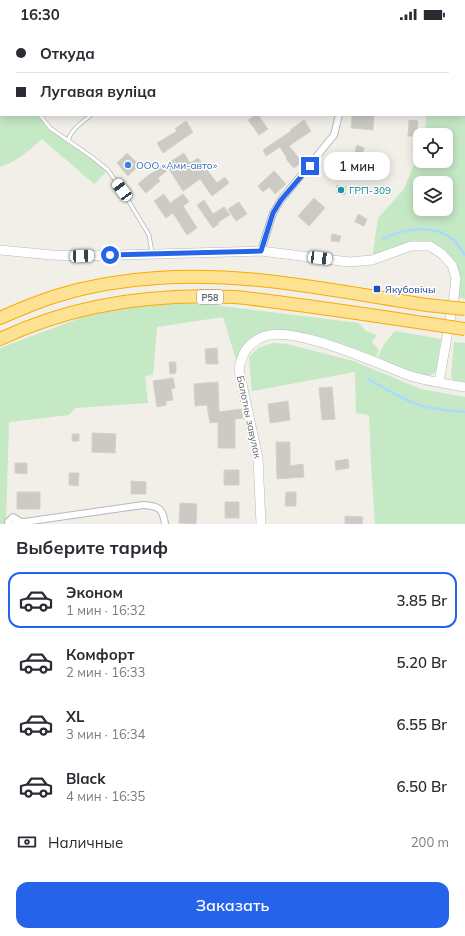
<!DOCTYPE html>
<html lang="ru">
<head>
<meta charset="utf-8">
<style>
  :root { --surface:#fff; --page:#f7f7f7; --text:#2b2b33; --muted:#7c7c81; --line:#e1e1e2; --accent:#2563eb }
  body { margin:0; font-family:Mulish,sans-serif; background:var(--page); color:var(--text); height:100vh; display:flex; flex-direction:column; font-size:15px; white-space:nowrap }
  * { box-sizing:border-box; margin:0 }
  p { font-size:13px; color:var(--muted) }
  .icon { flex:none; width:22px; height:22px; fill:none; stroke:currentColor; stroke-width:2; stroke-linecap:round; stroke-linejoin:round }
  .map { position:relative; height:496px; overflow:hidden }
  .details { display:flex; flex-direction:column; background:var(--surface); flex:1 }
  .details>* { flex:none }
  .banner { position:absolute; left:0px; top:0px; width:465px; height:88px; box-shadow:0 2px 10px #0003; display:grid; align-content:center; height:88px; padding:0 16px; background:var(--surface) }
  .buttons { position:absolute; left:413px; top:100px; display:grid; gap:8px }
  .buttons a { display:grid; place-items:center; width:40px; height:40px; border-radius:8px; background:var(--surface); box-shadow:0 2px 10px #0003; font-size:20px }
  .end { position:absolute; width:18px; height:18px; margin:-9px; border:5px solid #2563eb; background:#fff; box-shadow:0 0 0 2px #fff }
  .from { border-radius:50% }
  .bubble { position:absolute; height:28px; border-radius:12px; background:var(--surface); box-shadow:0 2px 10px #0003; font-size:13px; font-weight:600; line-height:28px; text-align:center }
  .car { position:absolute; width:12px; height:24px; margin:-12px -6px; border-radius:5px; box-shadow:0 0 3px 1px #0007; background:linear-gradient(#fff 24%,#345 0 40%,#fff 0 76%,#345 0 86%,#fff 0) }
  .banner b { display:flex; align-items:center; gap:14px; height:38px; font-size:15px }
  .banner b+b { border-top:1px solid var(--line) }
  .banner i { width:10px; height:10px; background:var(--text) }
  ul { padding:0; list-style:none }
  li { display:flex; align-items:center; gap:12px; height:56px; margin:0 8px 6px; padding:0 8px; border:2px solid transparent; border-radius:12px }
  li div { flex:1 }
  li b { display:block; font-size:15px }
  li em { font-style:normal; font-weight:600 }
  li.on { border-color:var(--accent) }
  li>.icon { width:36px; height:36px; stroke-width:1.5 }
  h2 { padding:0 16px; font-size:18px; line-height:48px }
  .pay { display:flex; align-items:center; gap:10px; height:44px; padding:0 16px; font-size:15px }
  .pay p { margin-inline-start:auto }
  .primary-button { display:flex; gap:8px; margin-top:auto; padding:8px 16px }
  .primary-button a { flex:1; height:46px; border-radius:12px; background:var(--accent); color:#fff; font-size:16px; font-weight:600; line-height:46px; text-align:center }
  .status { display:flex; justify-content:space-between; align-items:center; height:28px; padding:0 20px; background:var(--surface); direction:ltr }
  .status svg { height:11px; fill:currentColor }
  .map>svg:first-child { display:block }
</style>
</head>
<body>
<div class="status"><b>16:30</b><svg viewBox="0 0 49 12"><path d="M0 12V9h3v3zM5 12V6h3v6zM10 12V3h3v9zM15 12V0h3v12zM26 1h20v11H26zM47 4h2v5h-2z"/></svg></div>
<div class="map">
<svg width="465" height="496" viewBox="0 0 465 496">
  <rect width="100%" height="100%" fill="#f1efe8"/>
  <path fill="#c5e8c5" fill-rule="evenodd" d="M432,0H465V271L454,269L452,237L430,218L372,232L378,190L404,161L420,122V133H446V107H425L426,87H464V1H432ZM420,155H446V181H420Z
    M0,25L1,87H40L50,100L92,129L108,142L94,156L42,111C30,122 16,134 0,139Z
    M171,275L205,276L359,295L366,303L377,307L372,314L379,322L374,334L287,307L257,311L239,342L223,289L157,299L153,347L145,348L148,375L75,380L69,387L9,394L6,496H0V320L83,289L132,277Z
    M395,303L441,311L436,344L431,347L423,348L377,331L384,316Z
    M454,314L465,315V354L453,352L451,349Z
    M273,315L287,316L353,333L421,361L465,369V496H375L371,436L369,387L356,385L355,344L252,363L249,329L258,320Z"/>
  <g fill="none" stroke-linecap="round" stroke-linejoin="round">
    <path stroke="#aadaff" stroke-width="2.5" d="M464,87L465,88
      M383,211C404,200 433,195 454,212C458,216 461,222 465,227
      M368,351C381,358 394,366 407,372C425,381 445,382 465,384"/>
  </g>
  <path fill="#cccac5" stroke="#d6d1c6" d="M256,87H258L268,101L259,107L248,92Z
    M352,87H371L374,88L373,102L351,100Z
    M304,92L311,103L289,118L302,134L294,140L286,131L287,130L280,119L266,128L263,122L291,103L290,102Z
    M409,92L418,93L417,108H408Z
    M186,93L193,104L163,125L157,115L177,103L175,101Z
    M357,117L364,120L360,133L353,131Z
    M127,125L139,137L128,148L117,135Z
    M184,125L190,135L198,130L217,155L225,149L229,155L212,168L200,151L183,163L169,141L158,150L160,153L146,165L138,156L151,145V146Z
    M274,143L286,156L275,166L269,159L263,164L258,158Z
    M337,157L346,159L345,167L336,165Z
    M164,166L170,175L183,166L189,174L183,178L197,200L187,207L173,185L166,190L154,173Z
    M314,170L325,180L309,198L298,188Z
    M204,172L213,186L224,179L230,187L218,194L219,196L213,200L197,177Z
    M239,174L247,186L236,193L228,181Z
    M358,186L367,191L364,198L355,194Z
    M332,206L341,208L339,214L331,213Z
    M217,320L218,336H206L205,321Z
    M169,334H176V345L170,346Z
    M173,350L175,360L171,361L173,372L166,373V377L157,379L153,353Z
    M218,354L219,384L241,381L243,390L235,391V420H218V394L210,395L207,377L195,378L194,356Z
    M332,359L335,391L322,392L319,360Z
    M288,373L290,392L270,395L268,376Z
    M92,405L116,406L115,425L92,424Z
    M72,406H79V413H72Z
    M276,414H290V438L303,436L304,449L277,451Z
    M348,431L349,440L336,442L335,433Z
    M15,435H27V446L15,445Z
    M224,442H239V457H224Z
    M69,445H79L78,458L69,457Z
    M131,453L146,454V466H131Z
    M17,464H40V481H17Z
    M286,464H296V478H285Z
    M225,474H239V490H225Z
    M180,475L197,476L196,496L179,495Z
    M345,488L363,489L362,496H345Z"/>
  <g fill="none" stroke-linecap="round" stroke-linejoin="round">
    <g stroke="#b5b8bc" stroke-width="4.5">
      <path id="lane" d="M150,0L151,1
        M435,1V0
        M0,25L1,26
        M40,87L50,100L92,129L108,142L122,162L149,207L152,224
        M68,113C71,101 82,95 91,87"/>
    </g>
    <g stroke="#b5b8bc" stroke-width="8">
      <path id="street" d="M345,1V0
        M261,223L273,185L281,172L334,107L339,87
        M10,496L8,494L13,489L21,494
        M15,496L17,495L143,477C158,478 163,480 165,496"/>
    </g>
    <g stroke="#b6babf" stroke-width="10">
      <path id="secondary" d="M0,222L52,227L82,228L261,223L349,234L372,232L411,218H430L442,226L452,237L456,250L454,269L439,354
        M261,496L258,430L239,342C241,326 248,314 265,308C296,298 376,335 408,347C426,353 446,356 465,359"/>
    </g>
    <g stroke="#f9ab00" stroke-width="14">
      <path id="highway" d="M0,290C18,282 37,274 56,268C88,258 124,252 157,250C247,243 339,264 427,277
        M0,311C72,277 153,265 233,269C250,270 267,273 284,275C331,281 377,288 424,295"/>
    </g>
    <use href="#lane" stroke="#fff" stroke-width="3"/>
    <use href="#street" stroke="#fff" stroke-width="6"/>
    <use href="#secondary" stroke="#fff" stroke-width="9"/>
    <use href="#highway" stroke="#fde293" stroke-width="12"/>
    <g stroke="#f9ab00" stroke-width="14" stroke-linecap="butt">
      <path id="highway-bridge" d="M427,277L465,281
        M424,295L465,301"/>
    </g>
    <use href="#highway-bridge" stroke="#fde293" stroke-width="12"/>
  </g>
  <g fill="none" stroke-linecap="round" stroke-linejoin="round">
    <path stroke="#2563eb" stroke-width="5" d="M110,227L261,223L273,185L281,172L310,138"/>
  </g>
  <circle fill="#3f7fe0" stroke="#fff" stroke-width="1.5" cx="128" cy="137" r="4"/>
  <circle fill="#0f9aa8" stroke="#fff" stroke-width="1.5" cx="341" cy="162" r="4"/>
  <rect fill="#1a4fb4" stroke="#fff" stroke-width="1.5" x="373" y="257" width="8" height="8" rx="2"/>
  <g text-anchor="middle" dominant-baseline="central" stroke-width="3" stroke-linejoin="round" paint-order="stroke">
    <rect fill="#fff" stroke="#8f9295" stroke-width="1" x="197" y="262" width="26" height="14" rx="3"/>
    <g font-size="9" font-weight="bold" fill="#5f6368">
      <text x="210" y="269">Р58</text>
    </g>
    <g font-size="10" fill="#366cbe" stroke="#fff" text-anchor="start">
      <text x="136" y="137">ООО «Ами-авто»</text>
    </g>
    <g font-size="10" fill="#0d838f" stroke="#fff" text-anchor="start">
      <text x="349" y="162">ГРП-309</text>
    </g>
    <g font-size="10" fill="#164399" stroke="#fff" text-anchor="start">
      <text x="385" y="261">Якубовічы</text>
    </g>
    <g font-size="10" fill="#5f6368" stroke="#fff">
      <text transform="translate(249 389) rotate(78)">Балотны завулак</text>
    </g>
  </g>
</svg>
<div class="buttons">
<a><svg class="icon" aria-label="locate" viewBox="0 0 24 24"><circle cx="12" cy="12" r="6"/><path d="M12 2v4M12 18v4M2 12h4M18 12h4"/></svg></a>
<a><svg class="icon" aria-label="layers" viewBox="0 0 24 24"><path d="M12 4l9 5-9 5-9-5zM3 14l9 5 9-5"/></svg></a>
</div>
<i class="end from" style="left:110px;top:227px"></i>
<i class="end" style="left:310px;top:138px"></i>
<div class="bubble" style="left:324px;top:124px;width:66px">1 мин</div>
<i class="car" style="left:122px;top:162px;rotate:324deg"></i>
<i class="car" style="left:82px;top:228px;rotate:88deg"></i>
<i class="car" style="left:320px;top:230px;rotate:97deg"></i>
<div class="banner">
<b><i class="from"></i>Откуда</b>
<b><i></i>Лугавая вуліца</b>
</div>
</div>
<section class="details">
<h2>Выберите тариф</h2>
<ul>
<li class="on"><svg class="icon" aria-label="car" viewBox="0 0 24 24"><path d="M5 17H2v-5l4-1 3-4h7l3 4 3 1v5h-3M9 17h6M6 11h13"/><circle cx="7" cy="17" r="2"/><circle cx="17" cy="17" r="2"/></svg><div><b>Эконом</b><p>1 мин · 16:32</p></div><em>3.85 Br</em></li>
<li><svg class="icon" aria-label="car" viewBox="0 0 24 24"><path d="M5 17H2v-5l4-1 3-4h7l3 4 3 1v5h-3M9 17h6M6 11h13"/><circle cx="7" cy="17" r="2"/><circle cx="17" cy="17" r="2"/></svg><div><b>Комфорт</b><p>2 мин · 16:33</p></div><em>5.20 Br</em></li>
<li><svg class="icon" aria-label="car" viewBox="0 0 24 24"><path d="M5 17H2v-5l4-1 3-4h7l3 4 3 1v5h-3M9 17h6M6 11h13"/><circle cx="7" cy="17" r="2"/><circle cx="17" cy="17" r="2"/></svg><div><b>XL</b><p>3 мин · 16:34</p></div><em>6.55 Br</em></li>
<li><svg class="icon" aria-label="car" viewBox="0 0 24 24"><path d="M5 17H2v-5l4-1 3-4h7l3 4 3 1v5h-3M9 17h6M6 11h13"/><circle cx="7" cy="17" r="2"/><circle cx="17" cy="17" r="2"/></svg><div><b>Black</b><p>4 мин · 16:35</p></div><em>6.50 Br</em></li>
</ul>
<div class="pay"><svg class="icon" aria-label="cash" viewBox="0 0 24 24"><path d="M3 7h18v10H3z"/><circle cx="12" cy="12" r="2"/></svg>Наличные<p>200 m</p></div>
<div class="primary-button"><a>Заказать</a></div>
</section>
</body>
</html>
